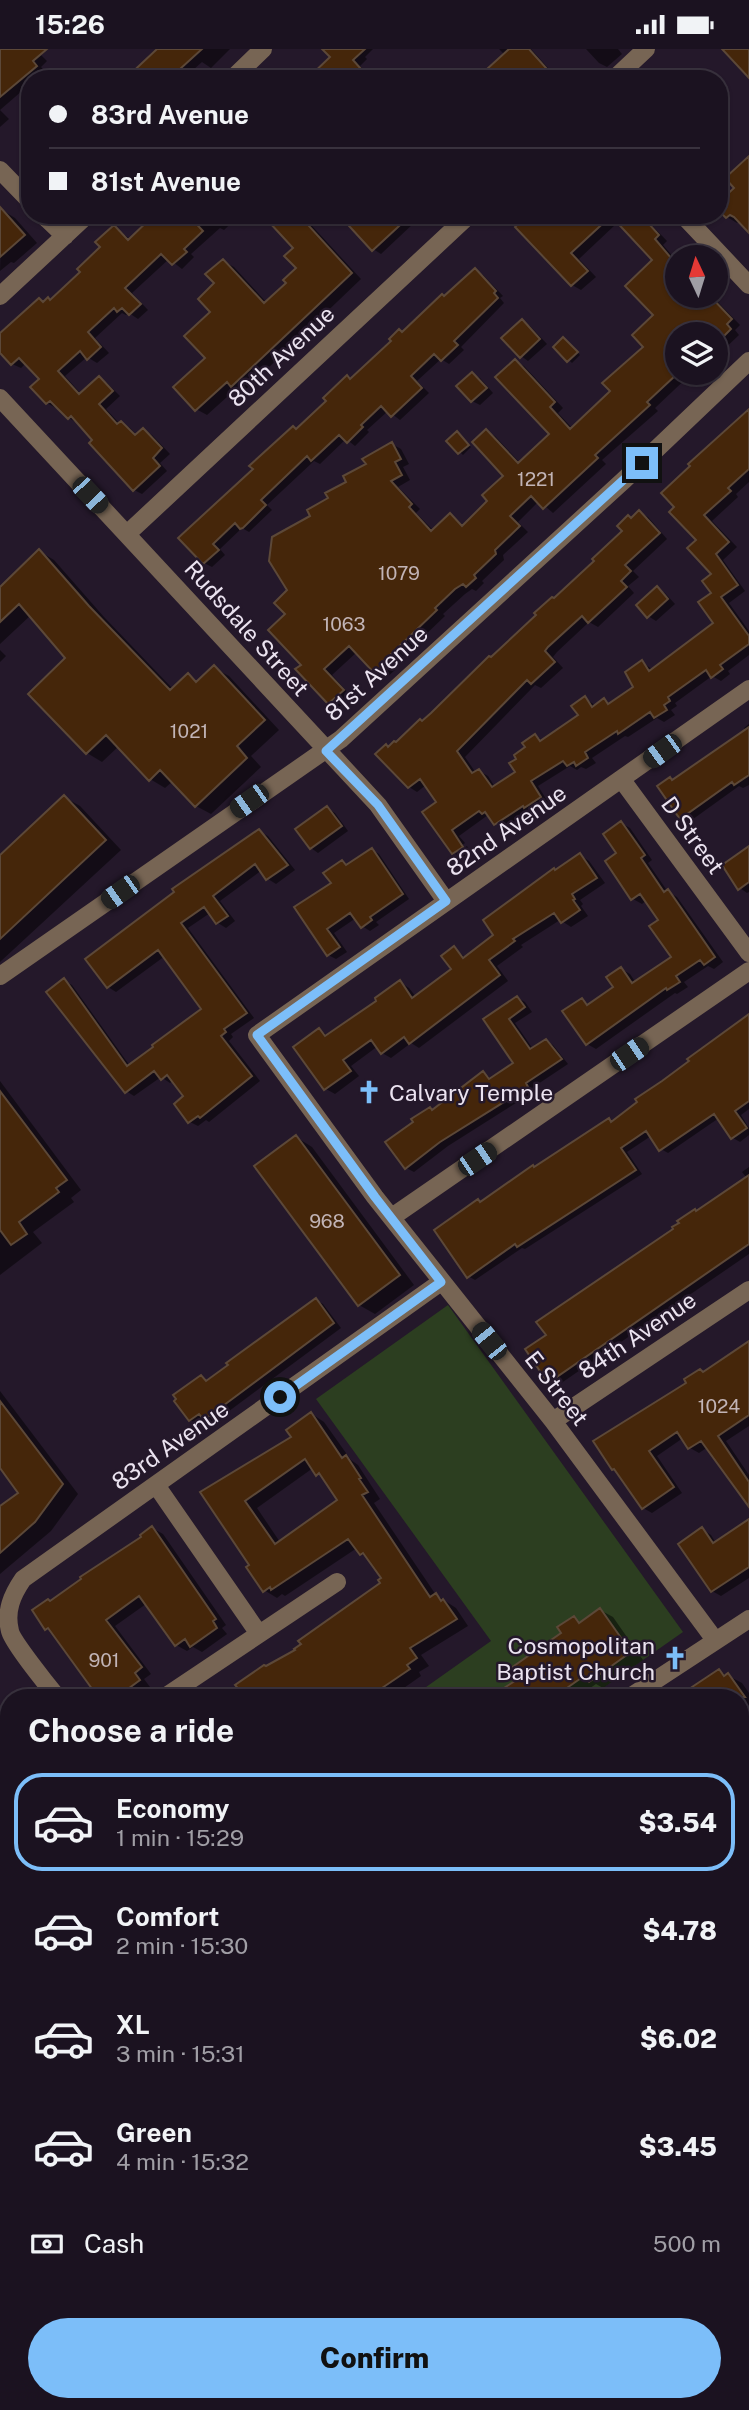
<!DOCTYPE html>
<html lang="en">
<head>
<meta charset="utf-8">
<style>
  :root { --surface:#1b1220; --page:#28202d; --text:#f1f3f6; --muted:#a09ea5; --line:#39323e; --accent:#7cbef9 }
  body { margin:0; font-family:"Public Sans",sans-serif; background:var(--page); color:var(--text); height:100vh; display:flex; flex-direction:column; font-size:26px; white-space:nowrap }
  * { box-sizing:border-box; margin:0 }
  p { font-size:23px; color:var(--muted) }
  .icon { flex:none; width:38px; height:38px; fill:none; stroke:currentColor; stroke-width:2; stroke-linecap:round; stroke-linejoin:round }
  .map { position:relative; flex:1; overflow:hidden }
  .sheet { position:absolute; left:0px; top:1640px; width:749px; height:723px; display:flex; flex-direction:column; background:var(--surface); border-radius:28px 28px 0 0; box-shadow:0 2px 5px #0004,0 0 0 2px var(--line) }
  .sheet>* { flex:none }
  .hud { position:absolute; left:21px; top:21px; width:707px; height:154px; border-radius:28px; box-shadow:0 2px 5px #0004,0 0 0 2px var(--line); display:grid; align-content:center; height:154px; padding:0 28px; background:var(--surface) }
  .needle { width:46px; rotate:356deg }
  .controls { position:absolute; left:665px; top:196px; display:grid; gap:14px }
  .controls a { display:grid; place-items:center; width:63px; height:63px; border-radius:50%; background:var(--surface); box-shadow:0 2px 5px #0004,0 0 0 2px var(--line); font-size:35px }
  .end { position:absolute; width:32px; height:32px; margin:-16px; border:9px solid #7cbef9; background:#111; box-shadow:0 0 0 4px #111 }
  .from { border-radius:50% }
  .car { position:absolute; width:21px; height:42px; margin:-21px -10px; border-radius:9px; box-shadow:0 0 5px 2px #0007; background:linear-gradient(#222 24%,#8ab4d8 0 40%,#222 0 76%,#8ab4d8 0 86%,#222 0) }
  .hud b { display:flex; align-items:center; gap:24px; height:66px; font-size:26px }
  .hud b+b { border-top:2px solid var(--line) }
  .hud i { width:18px; height:18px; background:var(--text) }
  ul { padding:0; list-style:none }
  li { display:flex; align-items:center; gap:21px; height:98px; margin:0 14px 10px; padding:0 14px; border:4px solid transparent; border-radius:28px }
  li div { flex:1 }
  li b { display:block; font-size:26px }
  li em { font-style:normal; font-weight:800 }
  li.current { border-color:var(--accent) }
  li>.icon { width:63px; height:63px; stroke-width:1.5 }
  h2 { padding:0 28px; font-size:32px; line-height:84px }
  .pay { display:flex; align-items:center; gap:18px; height:77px; padding:0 28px; font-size:26px }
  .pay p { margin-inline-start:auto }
  .primary-button { display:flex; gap:14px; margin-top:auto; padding:14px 28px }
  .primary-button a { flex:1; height:80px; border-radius:42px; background:var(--accent); color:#111; font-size:28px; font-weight:800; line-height:80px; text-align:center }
  .status { display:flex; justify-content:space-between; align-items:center; height:49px; padding:0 35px; background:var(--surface); direction:ltr }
  .status svg { height:19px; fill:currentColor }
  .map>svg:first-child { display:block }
</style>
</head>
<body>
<div class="status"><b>15:26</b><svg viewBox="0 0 49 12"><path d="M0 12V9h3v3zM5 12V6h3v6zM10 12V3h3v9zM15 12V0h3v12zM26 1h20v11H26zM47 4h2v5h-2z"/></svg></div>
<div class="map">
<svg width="749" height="2361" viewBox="0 0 749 2361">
  <rect width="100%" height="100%" fill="#24182a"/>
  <path fill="#2c3e20" d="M448,1256L683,1583L590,1648H412L491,1592L316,1350Z"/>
  <path fill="#0007" fill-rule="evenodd" d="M0,0H48L41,6L47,12L41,18L45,22L36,30H30V35L0,61L9,70L0,78Z
    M155,0H230L211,19L202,13L183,30H128L157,2Z
    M325,0H373L365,8L367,10L360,17L372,30H310L332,8Z
    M499,0H531L558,30H479L505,6Z
    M586,0H618L622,5L607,18L599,14Z
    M281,25L289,29L290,30H275Z
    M30,92V106L22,98Z
    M749,108V182L740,172L737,174L727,168Z
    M2,161L15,169L37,194L14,214L11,213L0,222Z
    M157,166H240L224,181L220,179L191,205L194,208L182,220L169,210L132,244L148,261L138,270L129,264L126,266L122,264L95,289L109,304L97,314L87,308L65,327L81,345L99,329L107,334L120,347L106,360L120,375L121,374L130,379L137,387L143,381L152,386L170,405L160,414L167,422L142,445L134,441L95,391L77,374L69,369L58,357L56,359L47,354L41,330L26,314L21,319L12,315L0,301V286L39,251L44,253L48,250L52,252L82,223L103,198L115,178L131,191Z
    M279,166H302L361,230L243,343L237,339L207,366L196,360L207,309L216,235L223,212L234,218L267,254L288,234L299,219L296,199Z
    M351,166H428L417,176L414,174L381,205L373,200Z
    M530,166H642L667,192L663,196L676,211L677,209V247H712L740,276L735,281L739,286L716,308V285H677V324H692L655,359L658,362L602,411L606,415L553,464L539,452L518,473L528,483L503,506L504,511L482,532L484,534L476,542L472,540L465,545L443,565L445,567L392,618L395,621L386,629L378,624L357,603L332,626L351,647L338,659L329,654L298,621L303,616L287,565L290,541L313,468L392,395L401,400L409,415L403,418L410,431L398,438L420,460L416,464L434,482L451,466L464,477L490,452L505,427L486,382L495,387L520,414L551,385L515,312L524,317L563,359L558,364L573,380L610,345L645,298L656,266L655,211L621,174L618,177L615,176L579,210L596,228L581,241L572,236Z
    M475,221L483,226L503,247L500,249L504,254L461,298L464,301L449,315L441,310L417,332L429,344L400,371L388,362L367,381L369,383L355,397L346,390L320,415L314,412L267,456L272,461L249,483L242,479L220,500L225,506L212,518L204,514L181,489L351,331Z
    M522,273L530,277L547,295L528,312L521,307Z
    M567,292L580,306L572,314L555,298Z
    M472,325L480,329L493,344L480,356L472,352L458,337Z
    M749,362V433L736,445L738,448L712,472L737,498L723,511L745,542L729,554L749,582V606L728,622L730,625L721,632L712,627L675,654L677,657L671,661L675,666L664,673L657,669L628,688L625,687L592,709L596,714L586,720L581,718L577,721L570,717L538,737L548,753L534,762L532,761L504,779L488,766L459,787L465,794L453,804L439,753L426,736L417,743L409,738L386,697L390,699L423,673L492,610L624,482L639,463L648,468L667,490L633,522L639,528L628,537L634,544L598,578L589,573L557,603L553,608L563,619L541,639L535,636L465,708L476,724L479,722L488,727L495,738L517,723L535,687L543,691L580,667L585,649L596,657L604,651L611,655L635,639L642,613L653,621L715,574L714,525L698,491L672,463Z
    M460,387L471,398L463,406L449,392Z
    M39,502L54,511L104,568L173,640L188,627L199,633L214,619L229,627L279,681L251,707L261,718L211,765L196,757L173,732L165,739L150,730L119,697L102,713L87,704L30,645L67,609L31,566L0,595V538Z
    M657,540L665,544L675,555L656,572L648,567Z
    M0,601L6,607L0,613Z
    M749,675V736L743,739L739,737L689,773L681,769L673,732L746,682L744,679Z
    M64,748L80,757L121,801L0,913V808Z
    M327,759L335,764L348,782L318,804L311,799Z
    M621,774L630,779L652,811L648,814L668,843L677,848L723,913L714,920L708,917L684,933L688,938L677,945L675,944L596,1000L587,995L582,951L590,956L615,939L621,920L630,925L636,934L673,909L660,872L647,851L642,855L633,850L618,804Z
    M259,782L268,787L295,821L276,835L268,830L262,821L220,852L235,872L226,879L218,874L210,864L188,879L254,969L231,985L233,988L229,992L260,1032L209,1073L206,1071L198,1077L190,1073L185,1048L173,1032L170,1034L161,1028L134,1047L126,1042L64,932L72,936L130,1017L204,960L165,907L116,943L108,938Z
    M467,797L470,803L462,809L455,805Z
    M749,800V843L747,844L740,839Z
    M372,801L379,805L409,850L376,873L379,876L370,882L362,877L356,869L334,884L347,903L336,910L328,906L296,859L333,835L342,813L348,816Z
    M580,806L589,812L605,834L580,851L583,855L581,857L588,867L571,878L560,871L521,896L523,898L497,917L508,932L419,999L411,994L391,1009L382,1004L378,997L351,1017L359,1027L335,1045L326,1040L295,999L319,981L329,987L379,952L400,933L409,939L416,948L454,921V899L466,909L496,887L556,823Z
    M518,949L525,953L532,963L515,974L533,1000L546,992L553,996L568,1015L532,1039L535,1042L448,1097L414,1123L406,1119L433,1062L483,1024L492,1030L515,1014L485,971Z
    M749,968V1060L741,1066L749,1079V1086L740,1093L733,1089L719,1069L668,1104L661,1100L651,1087L627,1103L642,1125L525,1200L522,1199L475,1231L468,1227L478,1152L482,1154L609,1071L613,1073Z
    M0,1032L81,1141L71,1149L74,1153L33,1183L42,1194L0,1226Z
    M296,1088L312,1098L414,1236L375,1265L359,1256Z
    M749,1118V1205L557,1337L550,1333L727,1143L746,1128L742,1123Z
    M316,1251L323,1255L341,1279L213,1374L205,1370L198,1375L190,1371L201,1328L209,1332Z
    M749,1294V1377L726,1392L749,1426V1456L708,1398L699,1404L690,1399L683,1389L657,1407L682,1444L652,1464L643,1459L619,1423L613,1420L705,1324Z
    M0,1342L78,1445L51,1482L0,1525V1459L21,1444L0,1417Z
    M312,1365L324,1373L351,1411L358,1416L380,1450L374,1454L436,1546L456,1559L468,1577L421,1606L429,1617L419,1623L421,1627L391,1648H227L243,1643L383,1535L384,1529L370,1510L361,1505L357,1499L285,1547L282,1545L277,1549L264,1541L252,1517L203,1444L293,1389ZM313,1419L324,1429L340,1452L280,1493L257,1459Z
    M749,1472V1529L721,1547L712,1542L702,1480L711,1486L716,1494Z
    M152,1479L163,1485L226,1576L222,1579L227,1585L202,1603L193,1598L187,1602L176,1596L146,1555L115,1577L151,1625L144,1630L150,1638L135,1648H100L54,1584L47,1580L51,1553L144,1488Z
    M600,1561L613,1568L643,1611L603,1639L596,1635L577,1648H482L488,1644L494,1648L521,1630L563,1585L574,1569L582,1574Z
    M719,1622L742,1634L749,1644V1717L740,1704V1648H680Z
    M9,1653V1938L0,1926V1659Z
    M740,1782L745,1788L749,1785V1869L743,1866L740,1868Z
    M749,1938V2134L740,2140V1945Z
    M0,2123L9,2135V2170L0,2177Z
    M9,2228V2318L0,2306V2234Z
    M45,2354H205L195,2361H39Z
    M265,2354H569L574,2361H255Z
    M633,2354H674L663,2361H638Z
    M689,2354H718L708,2361H696Z"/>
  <path fill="#45260a" stroke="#5c4838" stroke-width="2" fill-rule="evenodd" d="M0,0H47L33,12L37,17L0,48Z
    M157,0H202L169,30H125Z
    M322,0H365L353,11L370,30H307L330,8Z
    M509,0H529L556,30H476Z
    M722,0H749V29Z
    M749,107V184L734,168L730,166L726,169L719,162V153L734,139L725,129Z
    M0,158L25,186L0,208Z
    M154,166H188L203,182L184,200L187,203L172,216L161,205L125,239L141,255L129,266L122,259L117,263L114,259L88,283L101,298L87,311L80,302L58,322L79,345L99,327L113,342L99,355L117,375L121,372L135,386L143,379L162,399L153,409L160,417L133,442L89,394L92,391L71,367L68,370L50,352L46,355L30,338L39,330L19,309L11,316L0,304V284L39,249L43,253L48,248L50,251L80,223L77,220L100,198L95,193L114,176L128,191Z
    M276,166H299L352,224L231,338L227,333L195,362L173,338L205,309L184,287L210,263L198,250L214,234L205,225L223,210L264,254L286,234L283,231L296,219L284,207L293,199L269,173Z
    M339,166H411L372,202Z
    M527,166H641L659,186L655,190L677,216V247H710L732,270L727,275L731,280L721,290L716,285H677V325L647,353L650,356L595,406L598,409L543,460L531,447L510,467L520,477L495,501L496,505L474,526L476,529L466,538L463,535L455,540L435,559L437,561L384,612L388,616L376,626L349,597L324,620L344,641L328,655L295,620L301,616L268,581L285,565L274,554L287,541L269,512L272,488L310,467L307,461L328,449L325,444L346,433L343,427L366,415L362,410L392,393L401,410L395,413L402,426L391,432L412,455L409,458L431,482L450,464L462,477L487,452L482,446L503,427L472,393L486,380L518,414L549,385L495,328L515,310L555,353L550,358L570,380L608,344L610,342L602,334L643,298L632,286L653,266L625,237L652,211L611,167L571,204L588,222L571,237L515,178Z
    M475,219L496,242L494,244L498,249L454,292L458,296L441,312L434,305L411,327L422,339L391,368L381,357L361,376L363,378L347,394L339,386L311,412L307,407L261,451L266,456L243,479L240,480L235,474L213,495L219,501L203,515L178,489L253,420L249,417L293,377L296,380L326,352L323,349L347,326L350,330L391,292L389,290L399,280L402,283L442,245L444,247Z
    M522,270L540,290L520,309L501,289Z
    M563,288L578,303L567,313L553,298Z
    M472,323L487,339L471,353L456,337Z
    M749,360V420L728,439L731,442L704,466L729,493L716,505L738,536L721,548L749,587V595L720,616L723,620L711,629L706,621L668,648L670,652L664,656L667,661L654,669L650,663L618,685L617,682L585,703L588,709L576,717L574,713L567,717L563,712L531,732L541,748L524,759L523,757L494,776L485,763L482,765L479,762L452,781L463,798L452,805L422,763L436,753L420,730L408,739L375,705L386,695L388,698L394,692L396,693L420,670L422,672L431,664L489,607L491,608L536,566L534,564L552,548L554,549L594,512L592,510L622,482L617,477L628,466L631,469L639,461L660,484L625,516L631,522L621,532L627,538L588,574L582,567L548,598L545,602L555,613L531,635L527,631L457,702L472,724L479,720L492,738L515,723L509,714L516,710L514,706L525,698L522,694L535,685L540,692L578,666L571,657L585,647L592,658L604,649L608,655L633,638L625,623L642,611L649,622L713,574L698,553L711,544L702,532L711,525L687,499L696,491L669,463L674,458L661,444L690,417L688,415Z
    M457,382L469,396L458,405L446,392Z
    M39,500L89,557L170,641L188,624L196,633L214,616L265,671L237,697L247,709L195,758L160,721L149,732L106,686L86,705L28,645L65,609L19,555L0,573V538Z
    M657,537L668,550L647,569L636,556Z
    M749,678V726L734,736L732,733L680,770L657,737L670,728L672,731Z
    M64,746L106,791L0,890V806Z
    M327,757L342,777L310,800L295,780Z
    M621,772L645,806L641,809L664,843L668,840L715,908L704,916L700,911L676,927L680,933L667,941L666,939L586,996L562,962L582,949L587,956L613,938L606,928L621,918L632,934L671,908L649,877L658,871L640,845L631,851L605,812L616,804L603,785Z
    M259,780L288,816L266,831L255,815L213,847L228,867L216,875L204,858L181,874L247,964L224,980L226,983L221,987L252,1027L200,1069L198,1067L188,1074L174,1055L183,1047L167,1026L161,1031L154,1022L125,1044L46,943L64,929L127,1017L153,998L152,996L201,960L158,901L107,939L85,910L174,843L172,840Z
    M749,797V833L738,841L722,816Z
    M372,799L403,845L370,868L372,871L361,879L350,864L327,880L340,898L327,907L294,858L331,834L323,824L342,811L346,816Z
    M580,804L597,829L572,845L575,850L573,851L580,861L561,874L554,864L513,890L515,892L489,911L500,926L409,995L404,988L381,1005L371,991L343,1011L351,1022L324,1041L293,998L319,979L325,987L376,952L375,949L400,931L412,949L451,920L441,907L454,897L463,909L493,886L483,871L554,819L555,821Z
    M517,947L525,958L509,970L530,1000L546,990L562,1010L526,1034L528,1038L440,1093L405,1120L385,1093L413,1073L411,1070L430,1058L432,1061L483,1022L489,1030L513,1014L483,970Z
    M749,965V1052L735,1062L747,1079L731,1090L714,1065L659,1102L646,1082L621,1099L636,1121L517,1198L515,1195L467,1229L434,1181L478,1150L480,1153L533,1116L534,1118L609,1069L611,1073L637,1053L635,1050L662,1032L689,1012L687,1010Z
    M0,1042L67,1131L56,1139L59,1143L19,1173L27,1185L11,1196L0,1181Z
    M296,1086L400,1226L358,1257L254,1117Z
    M749,1126V1195L548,1334L525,1300L546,1286L536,1273L673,1180L672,1178L679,1174L677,1172L695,1160L696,1162Z
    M316,1249L334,1274L204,1371L199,1365L189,1372L174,1352L176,1350L173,1346L201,1326L206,1332L228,1316L226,1314Z
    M749,1292V1366L718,1387L749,1433V1458L701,1392L688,1400L677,1383L649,1402L674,1438L642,1460L614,1420L612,1421L593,1392L686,1334L684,1330L700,1320L703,1323Z
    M0,1352L63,1435L35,1473L0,1504V1457L18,1444L0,1419Z
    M311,1363L342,1409L346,1406L361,1429L359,1430L368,1443L362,1446L430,1548L436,1544L441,1552L443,1550L457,1570L410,1599L417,1609L407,1616L410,1620L379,1641L377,1648H245L235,1636L264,1616L266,1617L295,1601L294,1600L301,1595L298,1592L380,1534L378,1531L381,1529L363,1504L360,1506L348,1490L271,1541L270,1538L263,1543L246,1518L249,1516L200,1443L291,1388L286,1381ZM305,1410L316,1427L319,1424L337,1451L275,1495L245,1452Z
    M749,1470V1518L711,1543L678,1495L702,1478L713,1494Z
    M152,1477L216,1570L213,1572L217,1579L190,1598L185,1590L175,1597L139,1547L106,1571L142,1618L135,1624L140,1631L117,1648H98L48,1579L45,1581L32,1561L48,1550L50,1552L81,1530L80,1528L141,1488L140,1486Z
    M600,1559L631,1603L589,1633L584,1627L554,1648H490L518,1630L511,1619L561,1584L557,1578L574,1567L579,1574Z
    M719,1620L724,1627L728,1624L745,1648H677Z"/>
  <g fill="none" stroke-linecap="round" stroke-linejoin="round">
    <path stroke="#776554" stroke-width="18" d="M232,30L263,0
      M614,30L646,0
      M0,121L30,152
      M43,166L65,187
      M683,166L749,236
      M0,247L87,166
      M0,349L378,756L446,852
      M127,485L469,166
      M622,731L749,904
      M0,927L341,690L624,431L749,312
      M392,1168L749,922
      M553,1372L749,1241
      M156,1436L259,1585
      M715,1591L553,1372L375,1148L257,986L749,640
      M57,1648C48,1637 12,1592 10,1582C5,1562 12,1546 23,1530L441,1233
      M165,1648L337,1533
      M630,1648L749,1570
      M740,1895L749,1889
      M0,1970L9,1983
      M740,2160L749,2154
      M0,2206L9,2199
      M588,2354L594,2361"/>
  </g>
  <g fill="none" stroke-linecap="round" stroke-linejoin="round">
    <path stroke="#7cbef9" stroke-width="9" d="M280,1348L441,1233L375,1148L257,986L446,852L378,756L326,702L642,414"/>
  </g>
  <defs>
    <g id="church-bare" transform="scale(1.89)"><path d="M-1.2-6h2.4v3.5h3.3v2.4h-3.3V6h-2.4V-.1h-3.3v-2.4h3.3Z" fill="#7cbef9" stroke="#24182a" stroke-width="2.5" paint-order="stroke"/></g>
  </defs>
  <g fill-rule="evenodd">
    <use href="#church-bare" x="369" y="1043"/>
    <use href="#church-bare" x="675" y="1609"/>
  </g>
  <g text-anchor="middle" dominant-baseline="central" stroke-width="5" stroke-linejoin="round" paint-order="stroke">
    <g font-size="19" fill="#c2b4b6">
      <text x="536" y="430">1221</text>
      <text x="399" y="524">1079</text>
      <text x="344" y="575">1063</text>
      <text x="189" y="682">1021</text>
      <text x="327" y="1172">968</text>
      <text x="719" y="1357">1024</text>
      <text x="104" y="1611">901</text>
    </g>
    <g font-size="23" fill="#ebe3f0" stroke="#24182a">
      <text transform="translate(281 307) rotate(-43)">80th Avenue</text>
      <text transform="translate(247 579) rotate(48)">Rudsdale Street</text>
      <text transform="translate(376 624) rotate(-42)">81st Avenue</text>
      <text transform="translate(506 781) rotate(-35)">82nd Avenue</text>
      <text transform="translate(693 786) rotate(54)">D Street</text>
      <text transform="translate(637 1286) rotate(-34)">84th Avenue</text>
      <text transform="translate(557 1339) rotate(52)">E Street</text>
      <text transform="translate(170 1396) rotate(-35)">83rd Avenue</text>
    </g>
    <g font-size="23" fill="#ebe3f0" stroke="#24182a" text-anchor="start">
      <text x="389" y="1043">Calvary Temple</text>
      <text x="655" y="1596" text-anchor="end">Cosmopolitan<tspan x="655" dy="26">Baptist Church</tspan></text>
    </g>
  </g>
</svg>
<div class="controls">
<a><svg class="needle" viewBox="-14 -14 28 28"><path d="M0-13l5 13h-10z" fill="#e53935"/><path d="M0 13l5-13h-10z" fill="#a09ea5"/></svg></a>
<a><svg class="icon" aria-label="layers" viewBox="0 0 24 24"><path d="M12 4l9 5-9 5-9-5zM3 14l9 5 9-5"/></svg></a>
</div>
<i class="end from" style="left:280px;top:1348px"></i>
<i class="end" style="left:642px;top:414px"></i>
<i class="car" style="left:90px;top:446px;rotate:137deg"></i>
<i class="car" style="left:662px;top:702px;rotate:234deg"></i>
<i class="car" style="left:249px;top:752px;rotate:235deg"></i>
<i class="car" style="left:120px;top:843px;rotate:235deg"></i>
<i class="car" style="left:629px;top:1005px;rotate:56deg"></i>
<i class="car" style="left:477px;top:1110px;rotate:56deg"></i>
<i class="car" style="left:489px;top:1292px;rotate:321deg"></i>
<div class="hud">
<b><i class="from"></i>83rd Avenue</b>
<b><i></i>81st Avenue</b>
</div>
<section class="sheet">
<h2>Choose a ride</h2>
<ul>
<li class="current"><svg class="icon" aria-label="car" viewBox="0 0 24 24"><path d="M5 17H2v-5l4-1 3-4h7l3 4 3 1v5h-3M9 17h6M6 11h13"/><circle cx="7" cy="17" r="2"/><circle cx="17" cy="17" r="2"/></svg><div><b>Economy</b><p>1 min · 15:29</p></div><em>$3.54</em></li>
<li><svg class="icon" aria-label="car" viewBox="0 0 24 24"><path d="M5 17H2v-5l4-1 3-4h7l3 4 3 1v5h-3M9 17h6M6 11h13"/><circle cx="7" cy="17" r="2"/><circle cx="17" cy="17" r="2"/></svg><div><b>Comfort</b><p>2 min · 15:30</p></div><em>$4.78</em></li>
<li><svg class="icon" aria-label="car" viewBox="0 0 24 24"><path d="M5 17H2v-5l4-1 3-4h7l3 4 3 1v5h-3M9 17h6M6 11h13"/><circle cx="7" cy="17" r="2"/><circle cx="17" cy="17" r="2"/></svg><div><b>XL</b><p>3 min · 15:31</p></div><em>$6.02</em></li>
<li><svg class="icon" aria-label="car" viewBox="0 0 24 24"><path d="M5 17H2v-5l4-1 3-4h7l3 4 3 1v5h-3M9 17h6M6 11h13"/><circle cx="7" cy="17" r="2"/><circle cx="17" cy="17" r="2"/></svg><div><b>Green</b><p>4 min · 15:32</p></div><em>$3.45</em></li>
</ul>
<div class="pay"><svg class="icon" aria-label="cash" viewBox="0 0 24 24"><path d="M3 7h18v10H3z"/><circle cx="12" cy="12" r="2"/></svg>Cash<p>500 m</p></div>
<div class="primary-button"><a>Confirm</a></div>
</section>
</div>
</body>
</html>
